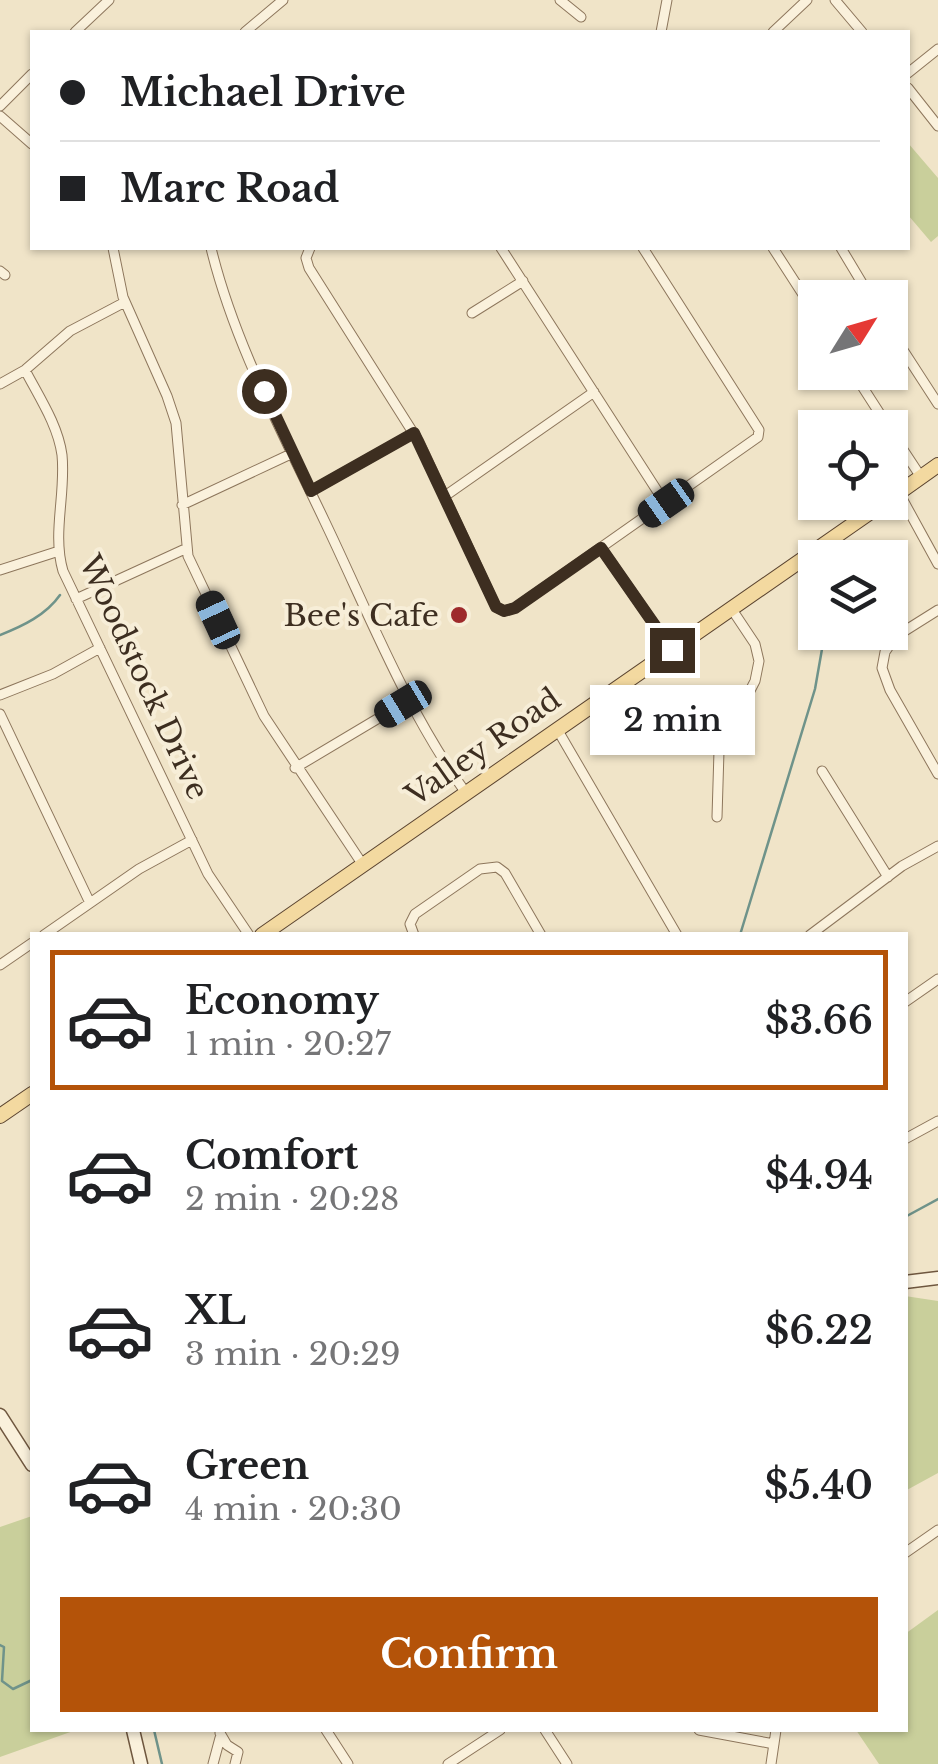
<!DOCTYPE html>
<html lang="en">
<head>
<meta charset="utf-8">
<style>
  :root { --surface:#fff; --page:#f2f2f2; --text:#202124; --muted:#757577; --line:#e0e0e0; --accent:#b45309 }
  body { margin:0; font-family:"Libre Baskerville",serif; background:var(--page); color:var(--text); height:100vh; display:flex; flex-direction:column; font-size:38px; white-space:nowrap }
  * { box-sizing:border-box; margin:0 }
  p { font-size:32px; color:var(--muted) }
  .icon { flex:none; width:55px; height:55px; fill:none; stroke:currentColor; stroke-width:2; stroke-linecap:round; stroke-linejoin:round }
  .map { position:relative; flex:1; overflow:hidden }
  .side { position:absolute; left:30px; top:932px; width:878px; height:800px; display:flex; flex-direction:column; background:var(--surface); border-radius:0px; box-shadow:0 2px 8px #0004 }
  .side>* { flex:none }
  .guide { position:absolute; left:30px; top:30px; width:880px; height:220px; border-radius:0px; box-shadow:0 2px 8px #0004; display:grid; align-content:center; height:220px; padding:0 30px; background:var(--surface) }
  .needle { width:65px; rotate:53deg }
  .fabs { position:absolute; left:798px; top:280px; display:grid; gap:20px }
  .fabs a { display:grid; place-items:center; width:110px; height:110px; border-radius:0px; background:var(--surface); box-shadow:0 2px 8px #0004; font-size:50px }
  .end { position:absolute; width:45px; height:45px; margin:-22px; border:12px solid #3d2e20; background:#fff; box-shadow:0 0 0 5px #fff }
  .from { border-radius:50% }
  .bubble { position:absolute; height:70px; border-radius:0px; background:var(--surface); box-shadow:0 2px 8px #0004; font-size:32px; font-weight:600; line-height:70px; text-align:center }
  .car { position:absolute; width:30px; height:60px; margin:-30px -15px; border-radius:12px; box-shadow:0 0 8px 2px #0007; background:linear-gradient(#222 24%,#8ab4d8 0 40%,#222 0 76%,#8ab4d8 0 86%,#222 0) }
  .guide b { display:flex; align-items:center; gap:35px; height:95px; font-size:38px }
  .guide b+b { border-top:2px solid var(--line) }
  .guide i { width:25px; height:25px; background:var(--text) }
  ul { padding:18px 0 0; list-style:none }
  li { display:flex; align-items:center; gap:30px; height:140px; margin:0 20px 15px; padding:0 10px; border:5px solid transparent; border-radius:0px }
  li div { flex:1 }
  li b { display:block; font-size:38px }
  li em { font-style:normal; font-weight:600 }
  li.selected { border-color:var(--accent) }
  li>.icon { width:90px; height:90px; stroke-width:1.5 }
  .button { display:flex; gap:20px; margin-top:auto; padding:20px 30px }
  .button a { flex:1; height:115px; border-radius:0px; background:var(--accent); color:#fff; font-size:40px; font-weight:600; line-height:115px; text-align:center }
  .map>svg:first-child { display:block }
</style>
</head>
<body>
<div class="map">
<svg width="938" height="1764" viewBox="0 0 938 1764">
  <rect width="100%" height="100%" fill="#f0e4c8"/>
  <path fill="#c9cf9b" d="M908,143L938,178V236L931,242L908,215Z
    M905,1296L938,1301V1473L905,1491Z
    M32,1516V1730H76L0,1757V1527Z
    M938,1610V1764H879L856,1730H905V1634Z"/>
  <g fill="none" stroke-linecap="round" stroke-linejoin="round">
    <path stroke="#6f938a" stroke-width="2.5" d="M831,558L832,554
      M0,635C23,626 46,615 60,595
      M740,935L815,689L825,632
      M905,1217L938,1199
      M0,1645L4,1647L2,1681L13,1689L32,1680
      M154,1730L162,1764"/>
    <g stroke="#8d765c" stroke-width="11">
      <path id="street" d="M560,0L581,17
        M835,0L862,32
        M75,32L109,0
        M245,32L283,0
        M661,32L667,0
        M773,32L807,0
        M908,73L938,49
        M908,88L938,126
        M0,106L32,74
        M0,116L32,144
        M113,248L123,297L167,396L176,423L188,556L264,716L363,865
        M211,248C234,343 283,433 325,522C369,614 406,710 466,793
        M310,248L306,258L309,268L419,442L496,607L504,611L515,608L758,437L759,430L643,248
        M501,248L665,503
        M773,248L815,313
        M841,248L871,298
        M0,271L5,275
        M472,313L523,281
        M890,330L938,404
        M25,370C39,397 58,425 62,455C66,494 52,533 63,571L208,874L249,935
        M853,372L889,428
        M0,384L25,370L70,331L125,302
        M890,430L921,477
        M311,491L414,433
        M899,493L938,564
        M445,496L594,392
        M182,505L293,453
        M601,548L672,650
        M0,570L59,551
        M76,599L185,549
        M938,610L895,637L885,652L882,668L890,690L938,774
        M0,695L53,674L100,648
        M0,714L90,903
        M557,729L677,935
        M295,768L409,700
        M822,771L888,877
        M717,817L719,751L755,681L759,661L755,644L731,608
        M44,935L139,869L192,840
        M414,935L410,924L415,914L480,869L497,867L505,873L541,935
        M810,935L902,866L938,846
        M0,965L32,943
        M905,1002L938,979
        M905,1139L938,1121
        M905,1553L938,1530
        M326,1730L348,1764
        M545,1730L567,1764
        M699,1730L774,1744
        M220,1733L227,1745L238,1752L235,1764
        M213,1764L220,1738
        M448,1764L500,1730
        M771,1764L776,1730"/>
    </g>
    <g stroke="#6f573f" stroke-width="15">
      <path id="secondary" d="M905,1282L938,1278
        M0,1415L32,1465
        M133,1730L141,1764"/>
    </g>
    <g stroke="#5b4430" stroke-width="16">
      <path id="primary" d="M890,499L938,465
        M262,935L885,502
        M0,1116L32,1094"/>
    </g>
    <use href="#street" stroke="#faf1dc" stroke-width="9"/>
    <use href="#secondary" stroke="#faf1dc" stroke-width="12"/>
    <use href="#primary" stroke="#f3d9a0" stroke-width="14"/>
  </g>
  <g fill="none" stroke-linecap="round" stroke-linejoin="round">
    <path stroke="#3d2e20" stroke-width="12" d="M264,391L311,491L414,433L496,607L504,611L515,608L601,548L672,650"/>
  </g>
  <circle fill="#9e2a2b" stroke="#f7eed8" stroke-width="4" cx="459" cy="615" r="10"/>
  <g text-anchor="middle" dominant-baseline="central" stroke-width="8" stroke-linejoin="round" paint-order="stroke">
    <g font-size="30" fill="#3d2e20" stroke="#f7eed8" text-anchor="end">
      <text x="439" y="615">Bee's Cafe</text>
    </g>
    <g font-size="30" fill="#3d2e20" stroke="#f7eed8">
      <text transform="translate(144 677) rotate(65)">Woodstock Drive</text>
      <text transform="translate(483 747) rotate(-35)">Valley Road</text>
    </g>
  </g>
</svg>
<div class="fabs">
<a><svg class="needle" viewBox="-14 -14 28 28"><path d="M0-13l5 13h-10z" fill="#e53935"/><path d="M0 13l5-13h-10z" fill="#757577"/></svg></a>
<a><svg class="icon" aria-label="locate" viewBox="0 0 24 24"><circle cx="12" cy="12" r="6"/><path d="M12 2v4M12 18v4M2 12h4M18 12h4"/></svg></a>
<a><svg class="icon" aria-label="layers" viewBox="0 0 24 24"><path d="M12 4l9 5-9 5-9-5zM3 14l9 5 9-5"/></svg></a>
</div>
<i class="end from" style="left:264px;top:391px"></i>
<i class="end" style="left:672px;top:650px"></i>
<div class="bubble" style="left:590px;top:685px;width:165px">2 min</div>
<i class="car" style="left:666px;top:503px;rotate:235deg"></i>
<i class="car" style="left:218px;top:620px;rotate:335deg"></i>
<i class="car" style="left:403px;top:704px;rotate:239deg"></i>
<div class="guide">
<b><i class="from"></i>Michael Drive</b>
<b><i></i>Marc Road</b>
</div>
<section class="side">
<ul>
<li class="selected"><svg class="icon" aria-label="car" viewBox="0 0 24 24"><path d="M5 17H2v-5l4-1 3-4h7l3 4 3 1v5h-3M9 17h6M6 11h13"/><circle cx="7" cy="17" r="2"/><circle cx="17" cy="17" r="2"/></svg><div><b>Economy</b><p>1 min · 20:27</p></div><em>$3.66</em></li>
<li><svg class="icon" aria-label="car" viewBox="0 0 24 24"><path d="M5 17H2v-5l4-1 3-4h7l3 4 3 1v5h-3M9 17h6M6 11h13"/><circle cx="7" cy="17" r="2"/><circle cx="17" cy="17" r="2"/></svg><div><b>Comfort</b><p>2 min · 20:28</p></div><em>$4.94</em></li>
<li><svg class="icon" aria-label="car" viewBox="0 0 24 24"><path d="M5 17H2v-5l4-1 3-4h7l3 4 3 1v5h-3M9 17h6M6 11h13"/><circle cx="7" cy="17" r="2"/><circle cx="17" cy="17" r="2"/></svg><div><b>XL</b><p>3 min · 20:29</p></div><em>$6.22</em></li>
<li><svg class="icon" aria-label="car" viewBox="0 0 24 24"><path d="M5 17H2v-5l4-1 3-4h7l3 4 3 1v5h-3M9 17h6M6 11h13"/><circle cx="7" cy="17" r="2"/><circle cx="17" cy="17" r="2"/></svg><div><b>Green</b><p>4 min · 20:30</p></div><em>$5.40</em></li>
</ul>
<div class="button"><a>Confirm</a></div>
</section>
</div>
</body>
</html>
